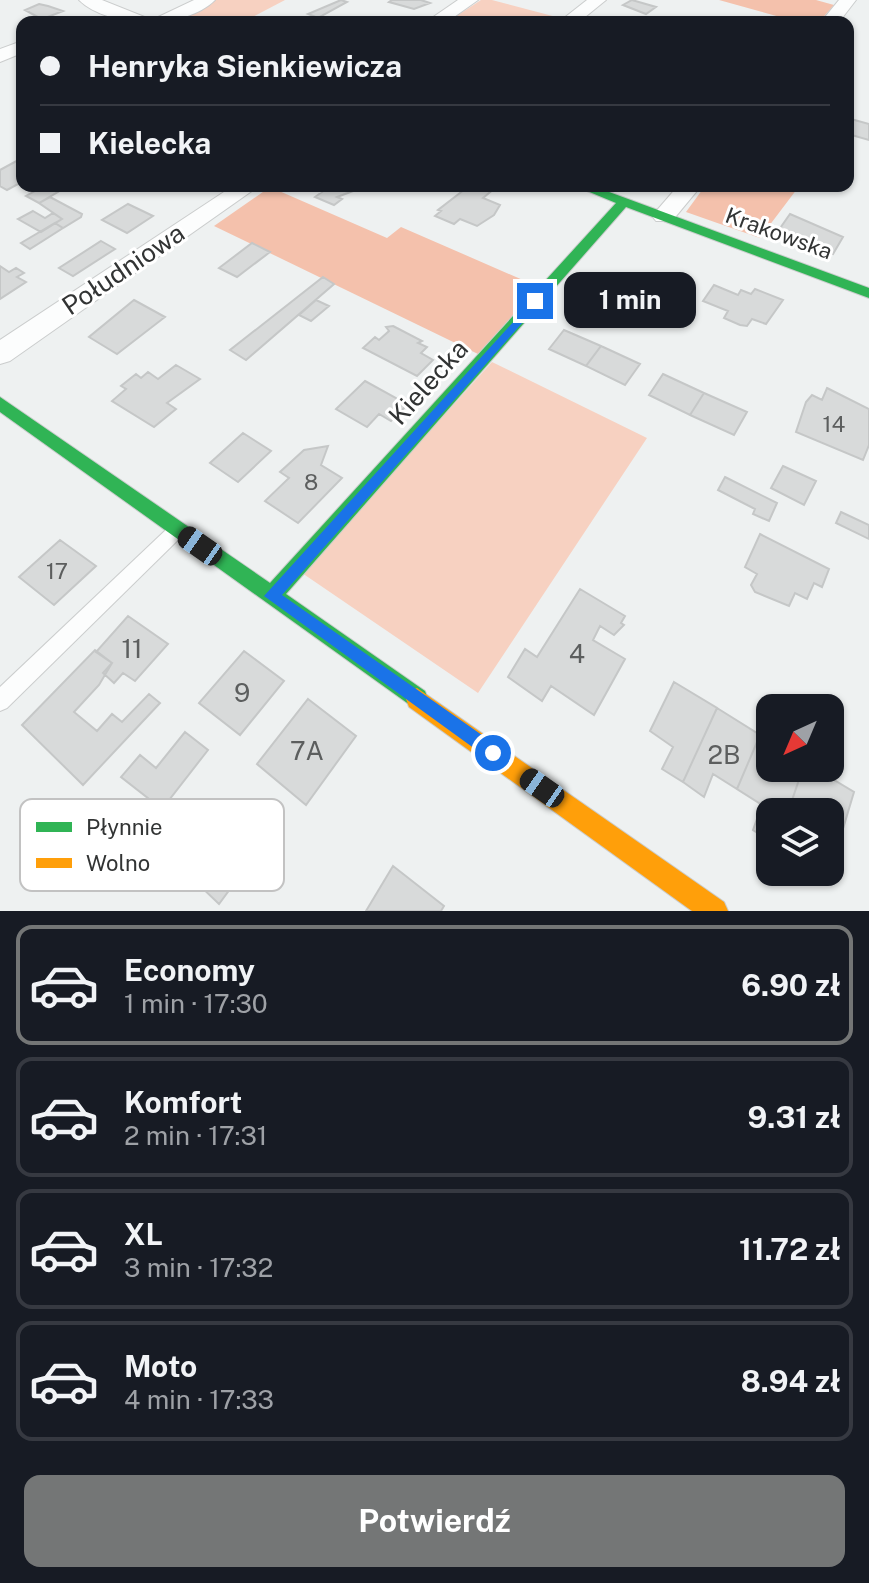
<!DOCTYPE html>
<html lang="pl">
<head>
<meta charset="utf-8">
<style>
  :root { --surface:#171b24; --page:#242831; --text:#f1f3f6; --muted:#9ea1a6; --line:#363941; --accent:#747676 }
  body { margin:0; font-family:"Public Sans",sans-serif; background:var(--page); color:var(--text); height:100vh; display:flex; flex-direction:column; font-size:30px; white-space:nowrap }
  * { box-sizing:border-box; margin:0 }
  p { font-size:26px; color:var(--muted) }
  .icon { flex:none; width:44px; height:44px; fill:none; stroke:currentColor; stroke-width:2; stroke-linecap:round; stroke-linejoin:round }
  .map { position:relative; height:911px; overflow:hidden }
  .details { display:flex; flex-direction:column; background:var(--surface); flex:1 }
  .details>* { flex:none }
  .banner { position:absolute; left:16px; top:16px; width:838px; height:176px; border-radius:16px; box-shadow:0 2px 6px #0004; display:grid; align-content:center; height:176px; padding:0 24px; background:var(--surface) }
  .needle { width:52px; rotate:224deg }
  .fabs { position:absolute; left:756px; top:694px; display:grid; gap:16px }
  .fabs a { display:grid; place-items:center; width:88px; height:88px; border-radius:16px; background:var(--surface); box-shadow:0 2px 6px #0004; font-size:40px }
  .end { position:absolute; width:36px; height:36px; margin:-18px; border:10px solid #1a73e8; background:#fff; box-shadow:0 0 0 4px #fff }
  .from { border-radius:50% }
  .bubble { position:absolute; height:56px; border-radius:16px; background:var(--surface); box-shadow:0 2px 6px #0004; font-size:26px; font-weight:700; line-height:56px; text-align:center }
  .car { position:absolute; width:24px; height:48px; margin:-24px -12px; border-radius:10px; box-shadow:0 0 6px 2px #0007; background:linear-gradient(#222 24%,#8ab4d8 0 40%,#222 0 76%,#8ab4d8 0 86%,#222 0) }
  .banner b { display:flex; align-items:center; gap:28px; height:76px; font-size:30px }
  .banner b+b { border-top:2px solid var(--line) }
  .banner i { width:20px; height:20px; background:var(--text) }
  ul { padding:14px 0 0; list-style:none }
  li { display:flex; align-items:center; gap:24px; height:120px; margin:0 16px 12px; padding:0 8px; border:4px solid var(--line); border-radius:16px }
  li div { flex:1 }
  li b { display:block; font-size:30px }
  li em { font-style:normal; font-weight:700 }
  li.on { border-color:var(--accent) }
  li>.icon { width:72px; height:72px; stroke-width:1.5 }
  .action { display:flex; gap:16px; margin-top:auto; padding:16px 24px }
  .action a { flex:1; height:92px; border-radius:16px; background:var(--accent); color:#fff; font-size:32px; font-weight:700; line-height:92px; text-align:center }
  .map>svg:first-child { display:block }
</style>
</head>
<body>
<div class="map">
<svg width="869" height="911" viewBox="0 0 869 911">
  <rect width="100%" height="100%" fill="#eef1f1"/>
  <path fill="#f7d1c1" d="M213,0H285L243,22L169,21Z
    M481,0H492L564,19L463,22L452,19Z
    M492,362L647,438L478,693L302,573Z"/>
  <path fill="#f4c1ac" d="M719,0H816L834,5L819,22H798Z
    M705,186H789L797,189L760,238L686,212Z
    M270,187L387,238L401,227L539,287L478,354L214,226Z"/>
  <path fill="#d8dada" stroke="#c5c7c7" stroke-width="2" d="M341,0L347,2L318,18L308,14Z
    M392,0H421L430,3L414,9L389,2Z
    M632,0L656,7L646,14L623,5Z
    M39,4L48,6L63,11L40,20L29,18L36,16L25,10Z
    M851,119L869,124V140L848,134Z
    M22,158V182L7,190L0,186V170Z
    M44,186H68L39,203L26,196Z
    M352,186L353,191L337,197L342,199L334,205L315,197L322,192L311,187Z
    M469,186L495,188L483,198L500,205L494,215L477,226L460,219L454,224L435,216L441,211L438,210Z
    M50,197L82,214L81,217L63,228L55,223L62,219L39,203Z
    M128,204L153,216L127,233L102,220Z
    M33,211L45,218L53,213L62,219L41,232L18,219Z
    M790,214L843,237L833,254L776,234Z
    M55,223L63,228L30,249L21,243Z
    M101,241L115,249L73,276L59,268Z
    M252,243L270,252L237,277L219,268Z
    M0,266L9,272L16,268L24,273L17,277L26,282L0,299Z
    M323,277L334,284L246,360L230,350Z
    M714,285L738,295L741,290L751,294L755,289L783,300L766,324L752,319L747,326L740,325L724,318L728,311L703,301Z
    M134,300L165,317L117,354L89,337Z
    M316,300L329,306L311,321L299,315Z
    M393,326L422,341L418,343L427,347L421,353L433,360L417,376L363,348L375,337L379,340L389,331L386,327Z
    M564,330L601,346L586,366L549,349Z
    M601,346L640,364L625,385L586,366Z
    M176,365L200,379L167,403L176,409L154,427L112,401L126,389L121,386L136,374L141,378L148,372L158,379Z
    M663,374L704,393L690,415L649,395Z
    M365,381L396,398L406,406L391,421L379,414L367,427L336,409Z
    M827,388L869,409V445L863,460L796,432L806,402L812,395L822,400Z
    M704,393L747,412L734,435L690,415Z
    M243,433L271,451L238,482L210,463Z
    M328,446L321,465L342,478L298,523L265,501L289,478L280,472L304,450Z
    M783,466L816,481L804,505L771,488Z
    M725,477L777,503L769,521L753,514L755,509L718,490Z
    M841,512L869,525V539L836,523Z
    M760,534L829,569L822,587L814,583L807,599L795,593L789,606L755,592L751,585L757,574L745,567Z
    M60,540L96,566L54,605L19,577Z
    M580,589L625,616L621,623L624,625L614,635L600,626L593,640L625,659L594,715L551,686L542,701L508,677L525,649L537,657Z
    M128,616L168,644L135,681L123,673L114,683L103,673L112,663L96,652Z
    M95,650L112,663L99,685L74,712L97,731L112,714L122,722L149,694L160,703L83,785L22,725Z
    M244,651L284,681L240,735L199,703Z
    M674,682L717,708L683,782L662,769L673,747L650,731Z
    M308,699L356,736L306,805L257,764Z
    M717,708L760,735L737,789L713,774L704,797L683,782Z
    M185,732L208,750L162,809L121,777L140,755L156,768Z
    M760,735L770,741V768H803L788,812H770V841L753,830L762,805L737,789Z
    M803,768H814L854,792L836,852L830,849V812H788Z
    M214,811L258,851L219,904L174,861Z
    M393,866L444,906L441,911H366Z"/>
  <g fill="none" stroke-linecap="round" stroke-linejoin="round">
    <g stroke="#cbcdcd" stroke-width="2">
      <path id="lane" d="M176,523L182,526L185,531L182,536L7,708L0,711V687L170,526Z"/>
    </g>
    <g stroke="#cbcdcd" stroke-width="2">
      <path id="street" d="M79,0H102L152,20L194,0H215C185,30 109,29 79,0Z
        M458,0H478L447,22H426Z
        M587,0H606L579,22H559Z
        M839,0H856L839,22H821Z
        M22,41V53L0,62V49Z
        M233,186H259L10,361L0,364V340Z
        M678,186H701L672,221H656L652,216Z"/>
    </g>
    <g stroke="#cbcdcd" stroke-width="2">
      <path id="fast" d="M575,186H593L869,288V298L626,207L286,594L425,691L428,699L425,707L417,710L0,412V397L270,583L616,203Z"/>
    </g>
    <g stroke="#cbcdcd" stroke-width="2">
      <path id="slow" d="M417,688L724,902L728,911H692L409,707L406,699L409,691Z"/>
    </g>
    <use href="#lane" fill="#fcfdfd" fill-rule="evenodd"/>
    <use href="#street" fill="#fcfdfd" fill-rule="evenodd"/>
    <use href="#fast" fill="#30b455" fill-rule="evenodd"/>
    <use href="#slow" fill="#ff9f0a" fill-rule="evenodd"/>
  </g>
  <path fill="#1a73e8" d="M535,298L539,304L282,595L499,747V759L493,762L264,596Z"/>
  <g text-anchor="middle" dominant-baseline="central" stroke-width="6" stroke-linejoin="round" paint-order="stroke">
    <g font-size="22" fill="#323434" stroke="#fff">
      <text transform="translate(779 233) rotate(20)">Krakowska</text>
    </g>
    <g font-size="22" fill="#5c5e5e">
      <text x="834" y="424">14</text>
      <text x="311" y="482">8</text>
      <text x="57" y="571">17</text>
    </g>
    <g font-size="26" fill="#323434" stroke="#fff">
      <text transform="translate(123 269) rotate(-34)">Południowa</text>
      <text transform="translate(428 382) rotate(-48)">Kielecka</text>
    </g>
    <g font-size="26" fill="#5c5e5e">
      <text x="132" y="648">11</text>
      <text x="577" y="653">4</text>
      <text x="242" y="692">9</text>
      <text x="307" y="750">7A</text>
      <text x="724" y="754">2B</text>
    </g>
  </g>
  <rect x="20" y="799" width="264" height="92" rx="12" fill="#fff" stroke="#c2c2c2" stroke-width="2"/>
  <rect x="36" y="822" width="36" height="10" fill="#30b455"/>
  <rect x="36" y="858" width="36" height="10" fill="#ff9f0a"/>
  <g font-size="22" fill="#323434">
    <text x="86" y="835">Płynnie</text>
    <text x="86" y="871">Wolno</text>
  </g>
</svg>
<div class="fabs">
<a><svg class="needle" viewBox="-14 -14 28 28"><path d="M0-13l5 13h-10z" fill="#e53935"/><path d="M0 13l5-13h-10z" fill="#9ea1a6"/></svg></a>
<a><svg class="icon" aria-label="layers" viewBox="0 0 24 24"><path d="M12 4l9 5-9 5-9-5zM3 14l9 5 9-5"/></svg></a>
</div>
<i class="end from" style="left:493px;top:753px"></i>
<i class="end" style="left:535px;top:301px"></i>
<div class="bubble" style="left:564px;top:272px;width:132px">1 min</div>
<i class="car" style="left:200px;top:546px;rotate:305deg"></i>
<i class="car" style="left:542px;top:788px;rotate:305deg"></i>
<div class="banner">
<b><i class="from"></i>Henryka Sienkiewicza</b>
<b><i></i>Kielecka</b>
</div>
</div>
<section class="details">
<ul>
<li class="on"><svg class="icon" aria-label="car" viewBox="0 0 24 24"><path d="M5 17H2v-5l4-1 3-4h7l3 4 3 1v5h-3M9 17h6M6 11h13"/><circle cx="7" cy="17" r="2"/><circle cx="17" cy="17" r="2"/></svg><div><b>Economy</b><p>1 min · 17:30</p></div><em>6.90 zł</em></li>
<li><svg class="icon" aria-label="car" viewBox="0 0 24 24"><path d="M5 17H2v-5l4-1 3-4h7l3 4 3 1v5h-3M9 17h6M6 11h13"/><circle cx="7" cy="17" r="2"/><circle cx="17" cy="17" r="2"/></svg><div><b>Komfort</b><p>2 min · 17:31</p></div><em>9.31 zł</em></li>
<li><svg class="icon" aria-label="car" viewBox="0 0 24 24"><path d="M5 17H2v-5l4-1 3-4h7l3 4 3 1v5h-3M9 17h6M6 11h13"/><circle cx="7" cy="17" r="2"/><circle cx="17" cy="17" r="2"/></svg><div><b>XL</b><p>3 min · 17:32</p></div><em>11.72 zł</em></li>
<li><svg class="icon" aria-label="car" viewBox="0 0 24 24"><path d="M5 17H2v-5l4-1 3-4h7l3 4 3 1v5h-3M9 17h6M6 11h13"/><circle cx="7" cy="17" r="2"/><circle cx="17" cy="17" r="2"/></svg><div><b>Moto</b><p>4 min · 17:33</p></div><em>8.94 zł</em></li>
</ul>
<div class="action"><a>Potwierdź</a></div>
</section>
</body>
</html>
